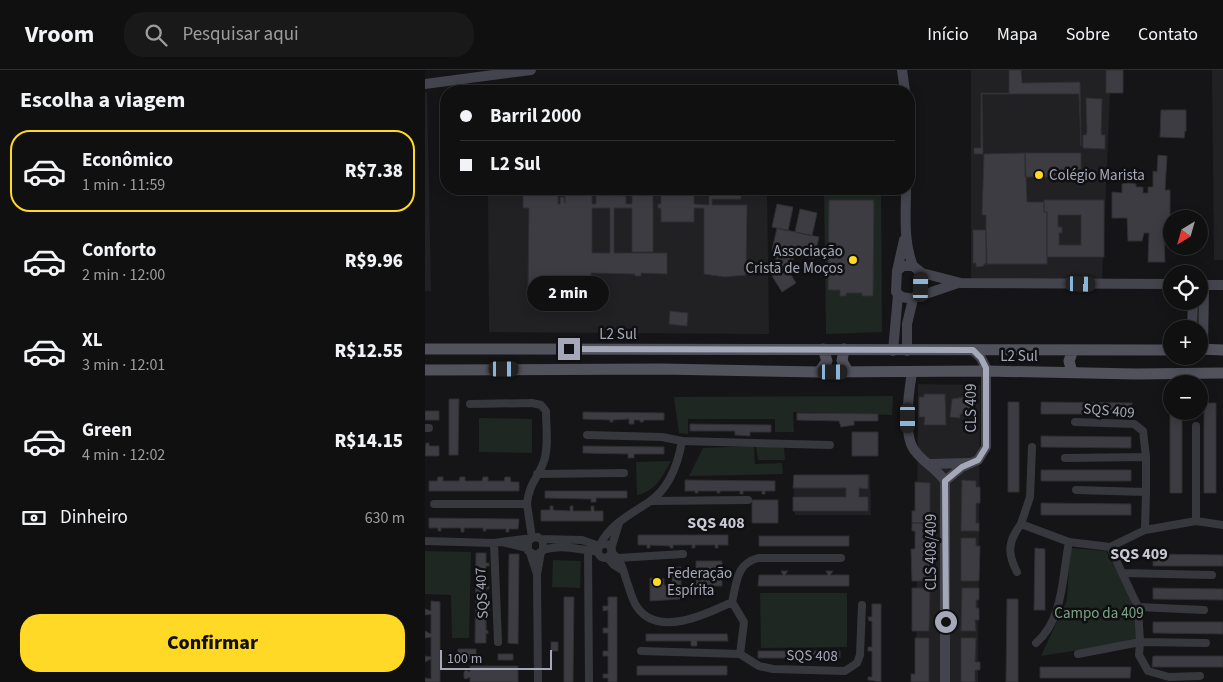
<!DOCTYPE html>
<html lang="pt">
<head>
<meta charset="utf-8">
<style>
  :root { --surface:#101011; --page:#19191a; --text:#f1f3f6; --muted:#9c9d9f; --line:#303031; --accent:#ffd925 }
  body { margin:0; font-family:"Source Sans 3",sans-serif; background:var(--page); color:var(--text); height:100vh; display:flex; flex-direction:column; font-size:19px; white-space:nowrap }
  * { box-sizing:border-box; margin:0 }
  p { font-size:16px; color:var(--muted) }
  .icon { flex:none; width:28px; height:28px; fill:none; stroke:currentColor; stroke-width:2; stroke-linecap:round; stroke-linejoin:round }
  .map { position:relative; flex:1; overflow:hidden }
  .drawer { display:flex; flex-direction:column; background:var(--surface); width:425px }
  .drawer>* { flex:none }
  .guide { position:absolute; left:15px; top:15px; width:475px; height:110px; border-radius:20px; box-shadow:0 2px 12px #0003,0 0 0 1px var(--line); display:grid; align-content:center; height:110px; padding:0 20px; background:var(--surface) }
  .needle { width:32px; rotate:217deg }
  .fabs { position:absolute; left:738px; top:140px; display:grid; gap:10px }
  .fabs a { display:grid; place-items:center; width:45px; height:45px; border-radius:50%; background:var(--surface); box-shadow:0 2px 12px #0003,0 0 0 1px var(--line); font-size:25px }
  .scale { position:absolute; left:15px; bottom:12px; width:112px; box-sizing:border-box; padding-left:5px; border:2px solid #a5a8b8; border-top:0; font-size:14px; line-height:18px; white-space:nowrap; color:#a5a8b8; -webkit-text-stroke:4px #101012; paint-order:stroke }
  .end { position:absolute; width:22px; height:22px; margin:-11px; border:6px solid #a5a8b8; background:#111; box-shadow:0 0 0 2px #111 }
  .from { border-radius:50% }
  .bubble { position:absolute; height:35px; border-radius:18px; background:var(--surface); box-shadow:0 2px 12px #0003,0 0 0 1px var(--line); font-size:16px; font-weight:800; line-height:35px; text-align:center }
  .car { position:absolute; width:15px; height:30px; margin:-15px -8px; border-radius:6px; box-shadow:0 0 4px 1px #0007; background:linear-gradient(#222 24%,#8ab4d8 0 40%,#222 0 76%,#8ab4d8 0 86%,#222 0) }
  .guide b { display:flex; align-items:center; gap:18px; height:48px; font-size:19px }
  .guide b+b { border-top:1px solid var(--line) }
  .guide i { width:12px; height:12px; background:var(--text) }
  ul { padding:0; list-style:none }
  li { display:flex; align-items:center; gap:15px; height:82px; margin:0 10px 8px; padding:0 10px; border:2px solid transparent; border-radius:20px }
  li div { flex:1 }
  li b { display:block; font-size:19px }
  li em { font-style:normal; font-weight:800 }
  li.current { border-color:var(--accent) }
  li>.icon { width:45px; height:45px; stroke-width:1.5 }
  h2 { padding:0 20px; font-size:22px; line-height:60px }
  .pay { display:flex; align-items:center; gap:12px; height:55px; padding:0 20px; font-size:19px }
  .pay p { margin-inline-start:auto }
  .button { display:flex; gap:10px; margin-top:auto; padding:10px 20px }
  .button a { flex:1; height:58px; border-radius:20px; background:var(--accent); color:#111; font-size:20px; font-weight:800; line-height:58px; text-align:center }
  header { display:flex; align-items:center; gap:30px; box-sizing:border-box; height:70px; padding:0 25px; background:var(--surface); border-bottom:1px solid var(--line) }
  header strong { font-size:24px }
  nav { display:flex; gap:28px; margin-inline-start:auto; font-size:18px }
  .search { width:350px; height:45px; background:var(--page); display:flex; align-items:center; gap:12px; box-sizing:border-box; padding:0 18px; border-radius:20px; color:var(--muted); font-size:19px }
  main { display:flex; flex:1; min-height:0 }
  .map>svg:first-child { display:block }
</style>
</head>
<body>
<header>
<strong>Vroom</strong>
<div class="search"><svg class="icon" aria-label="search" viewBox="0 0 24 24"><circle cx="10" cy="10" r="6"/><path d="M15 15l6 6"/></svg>Pesquisar aqui</div>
<nav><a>Início</a><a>Mapa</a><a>Sobre</a><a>Contato</a></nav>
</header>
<main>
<section class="drawer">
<h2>Escolha a viagem</h2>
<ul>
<li class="current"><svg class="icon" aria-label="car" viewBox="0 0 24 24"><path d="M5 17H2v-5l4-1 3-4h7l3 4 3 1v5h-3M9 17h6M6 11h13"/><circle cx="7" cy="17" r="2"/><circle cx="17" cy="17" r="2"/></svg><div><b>Econômico</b><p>1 min · 11:59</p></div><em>R$7.38</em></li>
<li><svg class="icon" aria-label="car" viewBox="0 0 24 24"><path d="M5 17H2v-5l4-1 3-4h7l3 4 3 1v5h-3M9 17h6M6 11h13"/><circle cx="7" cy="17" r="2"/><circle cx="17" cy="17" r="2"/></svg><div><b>Conforto</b><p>2 min · 12:00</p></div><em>R$9.96</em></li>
<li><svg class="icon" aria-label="car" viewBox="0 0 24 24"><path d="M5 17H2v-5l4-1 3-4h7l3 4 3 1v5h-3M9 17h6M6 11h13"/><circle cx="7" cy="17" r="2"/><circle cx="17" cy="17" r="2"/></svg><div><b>XL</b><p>3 min · 12:01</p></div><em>R$12.55</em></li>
<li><svg class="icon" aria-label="car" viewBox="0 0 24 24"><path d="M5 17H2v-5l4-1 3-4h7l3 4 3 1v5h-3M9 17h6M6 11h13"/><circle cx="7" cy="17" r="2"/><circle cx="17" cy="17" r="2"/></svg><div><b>Green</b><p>4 min · 12:02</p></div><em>R$14.15</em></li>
</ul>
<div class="pay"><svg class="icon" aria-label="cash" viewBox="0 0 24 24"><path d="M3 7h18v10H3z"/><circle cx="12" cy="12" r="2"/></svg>Dinheiro<p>630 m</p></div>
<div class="button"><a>Confirmar</a></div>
</section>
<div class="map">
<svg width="798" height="612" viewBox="0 0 798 612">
  <rect width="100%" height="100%" fill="#151517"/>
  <path fill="#212124" d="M546,0H686L677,212L546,210Z
    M787,0H798V190H789Z
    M0,22H2L6,221H0Z
    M63,119H342L344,264L64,262Z
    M493,314L555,315L553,612H491Z
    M445,404L446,445H370L368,405Z"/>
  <path fill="#1e2721" d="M399,119H456L457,262L401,264Z
    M468,326L467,345L368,342L369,362H350V349H263V364L254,363L249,327Z
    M54,348L107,349V383L54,382Z
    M329,376L330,394L357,393L358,404L264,406L278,378Z
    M331,376H359L360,390H333Z
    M246,391C237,407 231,421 212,425L211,392Z
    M645,478L681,481L696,509L710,541L712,571L616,586L642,530Z
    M0,481L46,482L44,568H27L26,525L0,524Z
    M128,490L156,491L155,518L127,517Z
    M335,523H422V577L336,578Z"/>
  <path fill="#3c3c42" stroke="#2f2f33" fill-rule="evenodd" d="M584,0H596L597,13L655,12L656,76L654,24H557L558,84H549V78H556V23H584Z
    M681,0H698V23H681Z
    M661,28L677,29L676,63L677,65H680V79L658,78V65H661L662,62Z
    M736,40H761V61H760L759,68L735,67Z
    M600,83L602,132H619V142H622V194H561V145H557L559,84Z
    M600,83H656V107H600Z
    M733,85L742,86L740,120H745V167H739L740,192H723L724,163H719L717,171H703L702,148H687V122L697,123V114L704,113L711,114V117H718V123H723V117H728V101L732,102Z
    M98,119H133V134H135V127H139L140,133V119H167V134H171V125L201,126V134H207V119H228V182H207V138H189V183H242V204L216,203V206H210V204L166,203V216H157V218H149V216L103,217L104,138H98ZM167,138H185V183H167Z
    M236,119H269V134L284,135V119H316V129H287V135H322L321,205L300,207L279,204V138H269V152H236V138H233V134H236Z
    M404,130H449L448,226H437V223H421V226H415V220H403Z
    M619,130H679V187H622V142H619ZM633,145H656V175H634V163H637V157H633Z
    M352,134L368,137L363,161L347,157Z
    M375,139L392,143L387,166L370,162Z
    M352,158L394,167L389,189L347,180Z
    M548,160H561L562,194H559V196L551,197V193H548Z
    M352,182L369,186L365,203L371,213L357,222L347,206Z
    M245,241L263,243L262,256L244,254Z
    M499,324H520L521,355H499L500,347H494V327H499Z
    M539,327L546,329L545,344H535V348L525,347L527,329Z
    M24,329H34L33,385H24Z
    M583,332H594V422H583Z
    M616,332L707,333L706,344H616Z
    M745,333L746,341H757V423H745Z
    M779,333H791V423H779Z
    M0,341H14V350H0Z
    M158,342L239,343V350H219L218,352H215V350H209V354H204V349L188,350V352H185V350L158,349Z
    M372,343L453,344V351H429V355L416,357L414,351L372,350Z
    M265,354L346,355V362H325V366L310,365V361H265Z
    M427,362H453V386H427Z
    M616,366L706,367V378L616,377Z
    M1,373H4V376H14V386H0Z
    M158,376L239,377V384H209V388H203V384L158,383Z
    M616,400H706V411H616Z
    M369,405H443V419L434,418V427H443V441H368V427H421V418H368Z
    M13,407H18V411H34L35,407H40V411H57L58,407H63V411H79L80,407H85L86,412H94V421H4V411H12Z
    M260,410L350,411V421H340V424H337V421H318V424H315V421H295V423H292V421H273V423H270V421H260Z
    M537,410L551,411V417H555V433H551V453H554V461H536Z
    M490,412L505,413V453H487V441H490Z
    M120,421H202V428H171V432H166V429L120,428Z
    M327,430H353V453H327Z
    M616,433L706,434V445H616Z
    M125,436H128V440L145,441V436H148V441H166V436H169V441H178V451H116V440H125Z
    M4,448L94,449L93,459H84V462H81V459H61V461H58V458H39V462H36V458H16V461H13V458H4Z
    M487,453H508V468H505V511H487L486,479H490V461H487Z
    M213,465H303V475H293V478H290V475H270V478H267V475H248V478H245V476L225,475V478H222V475H213Z
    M334,466H424V476H334Z
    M536,468H551V476H555L554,511H536Z
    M610,478L620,479V540H609Z
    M51,483H61V493H64V496H61V516H64V519H61V538H64V541H61V560L63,561V564L61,563V573H50Z
    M84,484H94L93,574L83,573Z
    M728,484L798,485V496H728Z
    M271,491H297V516H271Z
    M247,497H256V529L225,531V508L239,509V515L247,516Z
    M356,501H363L360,505H403L401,501H408L405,505H424V516H333L334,505H358Z
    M487,518H505L504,561H487Z
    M537,518H554V530H551V538H554V550H550L551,561H536Z
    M728,518L798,519V530L728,529Z
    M139,527H149L148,612H139Z
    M183,527H192V612H183V608H178V604H183V586H178V581H183V563H178V558H183V540L178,541V536H183Z
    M582,529H593V612H581Z
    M6,531L15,532V612H0V608L6,609V589L0,592V586L6,587V567L0,568V561L6,564V544L0,545V539L6,541Z
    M447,534H456V612L443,610V607H447V581H443V577H447V551H444L443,547H447Z
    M728,552H798V564L728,563Z
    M221,564H302L303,571H272V576H266V571H221Z
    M490,568H504V612H486V604H490Z
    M536,568H551L550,592H555V600H550V612H536Z
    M126,572H133V581H126Z
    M33,579H51V589H33Z
    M333,581H415V588H384V592H379V588H333Z
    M73,584H88V590H73Z
    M728,586H798V597H727Z
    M45,596H93V612H45V607L41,609L39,608V602L41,600L45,602Z
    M212,596H302V605H212Z
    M615,597H706L705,608H615Z"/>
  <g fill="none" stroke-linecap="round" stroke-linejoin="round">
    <path stroke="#37373e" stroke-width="8" d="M45,334L107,333L116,335L121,341C121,356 124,376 119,391C113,408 104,413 102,434
      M650,352L709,354L718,361L721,387
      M771,356V451L798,455
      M0,358H4
      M162,365L237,367L257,371
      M640,388L721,387V422
      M112,404L199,403
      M651,420L721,422L720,460
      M226,431L323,430
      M596,454L605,427L607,377
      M116,469L157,470L174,476
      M0,471L69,473L107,468L102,434H9
      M77,472L102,478
      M69,473L73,572
      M173 481a7 7 0 1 1 14 0a7 7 0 1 1-14 0Z
      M175,475C185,454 206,444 224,432C245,418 253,394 257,371L405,375
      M685,477L697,503
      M186,479L194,453
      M118,480V471L113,467L107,468L103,472V481L111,485C115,483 117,480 121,479C138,475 156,479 173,482
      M163,480L164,612
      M105,483L112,504
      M186,483C197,489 198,501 202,512C205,520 207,530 212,537C233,568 282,544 307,532C312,512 311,494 333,488H416
      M182,487L189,495L197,500
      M193,488L258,484
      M592,502C582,483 583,471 596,454L644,472
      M713,537L697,503L787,505
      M611,573C639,549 637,506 644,472L685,477L720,460L771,451
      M216,581L315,584L319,552L307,532
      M315,584L334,596L348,599L420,601L432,593L435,585L437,535
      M653,584L715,572L713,537L779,540
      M775,606L744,607L723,601L714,585L715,572L781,573
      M113,612L112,504L116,482"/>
    <path stroke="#43444d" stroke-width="10" d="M477,0L480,21
      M0,14L106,0
      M481,119C481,145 478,171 488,196
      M478,196H488L497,203L495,222L488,229L477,227L471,222L472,201Z
      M472,201L479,170
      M497,203L536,213L746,214
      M774,215H798
      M492,227L533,213
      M767,259L768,231
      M778,279L779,215
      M468,281L473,225
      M482,281V254L488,229
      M487,302C484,322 477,365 490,381C499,393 512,399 520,411
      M505,394L544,393
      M520,411L537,397L553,390L561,377V298L556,288L548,280
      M520,612V411"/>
    <path stroke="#51525c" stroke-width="11" d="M0,279L746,280
      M419,279L417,291L423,302
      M774,279L798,280
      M0,300L237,299L394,302L561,301L711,304L798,303
      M394,302L402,291L398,279
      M647,302L644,291L648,280"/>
  </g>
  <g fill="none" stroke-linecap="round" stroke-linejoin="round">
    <path stroke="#a5a8b8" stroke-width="6" d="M144,279L548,280L556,288L561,298V377L553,390L537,397L520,411L521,552"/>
  </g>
  <g fill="#ffd925" stroke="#101012" stroke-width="2">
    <circle cx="614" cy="105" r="5"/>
    <circle cx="428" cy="190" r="5"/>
    <circle cx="232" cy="512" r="5"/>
  </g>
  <g text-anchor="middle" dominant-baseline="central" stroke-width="5" stroke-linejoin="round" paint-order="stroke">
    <g font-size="15" fill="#a5a8b8" stroke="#101012" text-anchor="start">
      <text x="624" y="105">Colégio Marista</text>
      <text x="418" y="181" text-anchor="end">Associação<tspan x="418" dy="17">Cristã de Moços</tspan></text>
      <text x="242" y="503">Federação<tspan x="242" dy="17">Espírita</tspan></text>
    </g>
    <g font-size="15" fill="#a5a8b8" stroke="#101012">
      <text x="193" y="264">L2 Sul</text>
      <text x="594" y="286">L2 Sul</text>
      <text transform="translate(546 338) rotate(-90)">CLS 409</text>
      <text transform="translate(684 341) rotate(5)">SQS 409</text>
      <text transform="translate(506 482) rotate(-90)">CLS 408/409</text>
      <text transform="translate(57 523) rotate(-93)">SQS 407</text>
      <text transform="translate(387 586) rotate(1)">SQS 408</text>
    </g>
    <g font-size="15" fill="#7ba584" stroke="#101012">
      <text x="674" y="543">Campo da 409</text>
    </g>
    <g font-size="16" font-weight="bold" fill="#c7c8d4" stroke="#101012">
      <text x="291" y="453">SQS 408</text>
      <text x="714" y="484">SQS 409</text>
    </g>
  </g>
</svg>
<div class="fabs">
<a><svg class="needle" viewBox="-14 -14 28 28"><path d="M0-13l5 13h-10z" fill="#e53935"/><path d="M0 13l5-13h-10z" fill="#9c9d9f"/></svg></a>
<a><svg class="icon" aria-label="locate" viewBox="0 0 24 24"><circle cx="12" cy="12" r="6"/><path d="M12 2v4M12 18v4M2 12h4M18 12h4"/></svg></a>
<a>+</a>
<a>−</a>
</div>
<div class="scale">100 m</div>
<i class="end from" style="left:521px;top:552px"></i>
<i class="end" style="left:144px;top:279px"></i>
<div class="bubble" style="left:102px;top:206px;width:82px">2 min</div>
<i class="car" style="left:656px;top:214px;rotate:91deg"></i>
<i class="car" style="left:496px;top:217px;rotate:1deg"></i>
<i class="car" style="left:79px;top:299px;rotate:90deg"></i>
<i class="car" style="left:408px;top:302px;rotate:90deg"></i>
<i class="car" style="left:483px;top:348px;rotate:180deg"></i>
<div class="guide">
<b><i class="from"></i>Barril 2000</b>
<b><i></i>L2 Sul</b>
</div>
</div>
</main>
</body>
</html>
